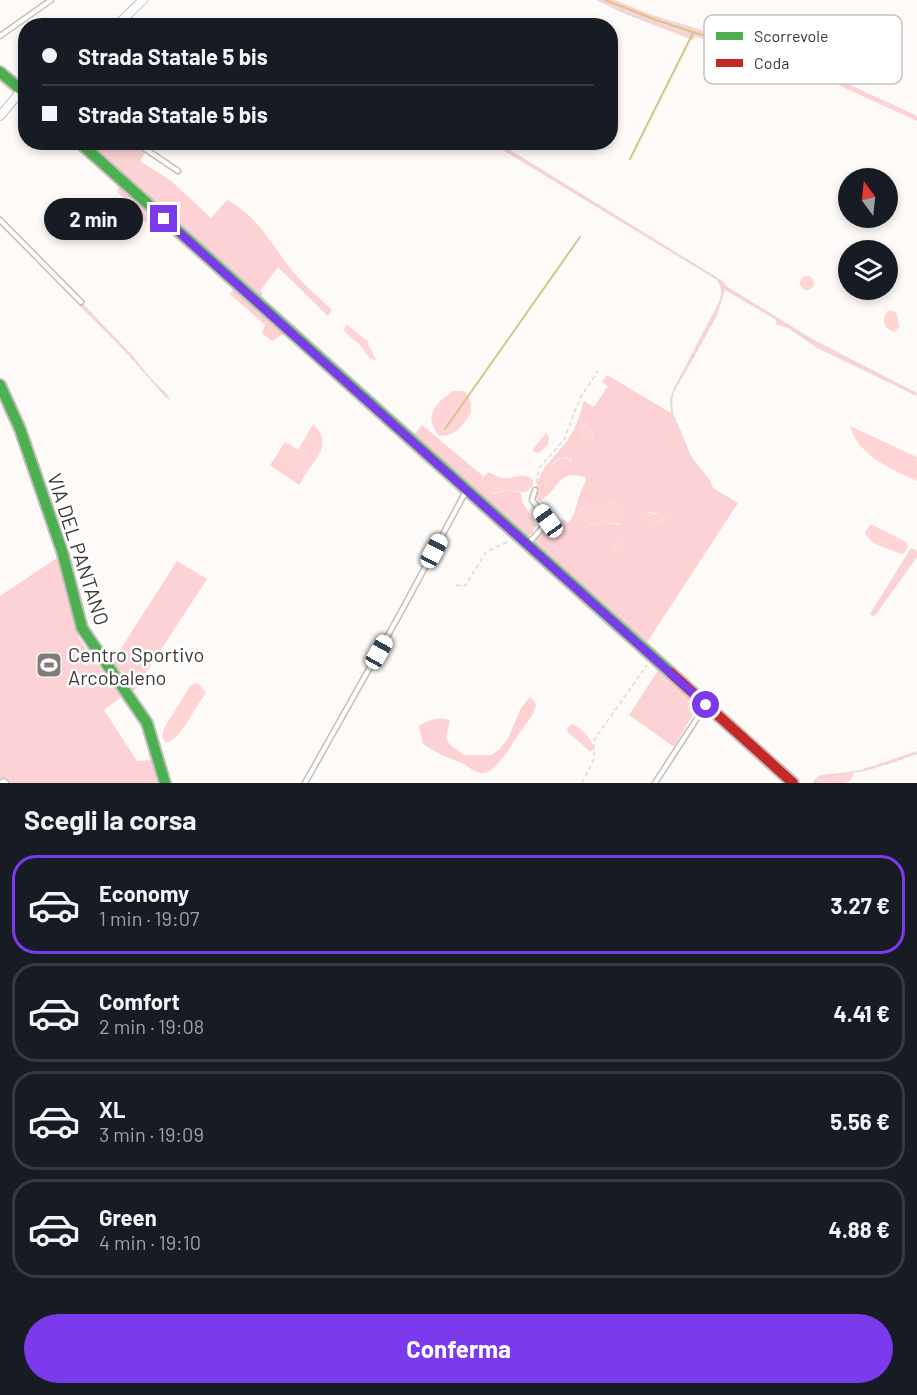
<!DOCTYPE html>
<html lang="it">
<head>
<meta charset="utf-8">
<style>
  :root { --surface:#171b24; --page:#20242c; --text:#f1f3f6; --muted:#9ea1a6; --line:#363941; --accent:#7c3aed }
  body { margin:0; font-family:Barlow,sans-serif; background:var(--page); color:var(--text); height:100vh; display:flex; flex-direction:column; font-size:22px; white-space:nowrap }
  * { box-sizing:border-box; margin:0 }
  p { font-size:20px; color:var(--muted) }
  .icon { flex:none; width:33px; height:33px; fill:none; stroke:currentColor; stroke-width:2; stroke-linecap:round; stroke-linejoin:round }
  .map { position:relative; height:783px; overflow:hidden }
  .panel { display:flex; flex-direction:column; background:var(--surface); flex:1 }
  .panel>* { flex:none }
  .guide { position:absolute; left:18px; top:18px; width:600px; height:132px; border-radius:24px; box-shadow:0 3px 9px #0003; display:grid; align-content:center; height:132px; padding:0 24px; background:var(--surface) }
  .needle { width:39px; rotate:345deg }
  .tools { position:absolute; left:838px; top:168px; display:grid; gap:12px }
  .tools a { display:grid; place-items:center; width:60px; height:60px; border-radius:50%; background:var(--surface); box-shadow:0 3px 9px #0003; font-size:30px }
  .end { position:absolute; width:27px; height:27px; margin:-14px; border:8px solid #7c3aed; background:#fff; box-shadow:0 0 0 3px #fff }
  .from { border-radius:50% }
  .bubble { position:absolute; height:42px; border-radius:21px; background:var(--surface); box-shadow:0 3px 9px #0003; font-size:20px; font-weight:700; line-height:42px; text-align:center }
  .car { position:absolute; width:18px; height:36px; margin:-18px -9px; border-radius:8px; box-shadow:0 0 4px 2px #0007; background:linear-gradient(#fff 24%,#345 0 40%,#fff 0 76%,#345 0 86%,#fff 0) }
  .guide b { display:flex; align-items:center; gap:21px; height:57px; font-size:22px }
  .guide b+b { border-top:2px solid var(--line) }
  .guide i { width:15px; height:15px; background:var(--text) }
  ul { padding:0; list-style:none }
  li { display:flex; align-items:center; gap:18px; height:99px; margin:0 12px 9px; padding:0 12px; border:3px solid var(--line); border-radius:24px }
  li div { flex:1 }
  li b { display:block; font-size:22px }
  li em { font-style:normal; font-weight:700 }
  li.active { border-color:var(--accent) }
  li>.icon { width:54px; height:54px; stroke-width:1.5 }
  h2 { padding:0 24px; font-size:27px; line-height:72px }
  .primary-button { display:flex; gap:12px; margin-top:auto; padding:12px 24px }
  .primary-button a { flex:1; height:69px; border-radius:36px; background:var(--accent); color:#fff; font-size:24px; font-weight:700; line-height:69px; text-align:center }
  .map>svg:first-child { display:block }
</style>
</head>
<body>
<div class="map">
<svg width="917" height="783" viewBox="0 0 917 783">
  <rect width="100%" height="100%" fill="#fdfaf7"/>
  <path fill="#fcd2d4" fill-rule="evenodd" d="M596,0H615L652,15L765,49L762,58L731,46L695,37L693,40L625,14Z
    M812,67L917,116V121L810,72Z
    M89,143H130L145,152L140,161L171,181L211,218L227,200C259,216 273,248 295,274C306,287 320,298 332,310L328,316L278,267L260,291L263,293L260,297Z
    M491,143H499L724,282L726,286L814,340L917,393V396L817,348L788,328L777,325L775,319L725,290L717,315L674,392L672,400L673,414L692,458L710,480L713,488L738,503L646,644L532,544L552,521L555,524L562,519L568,523C578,512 577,494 586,481L585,477C554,469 560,492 539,501L535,497C536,467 556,459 570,436C577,426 580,413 584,401L594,407L608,386L602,382L607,375L671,413L670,399L674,388L719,302C722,294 722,287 717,280ZM586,423L592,430L593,436L588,442L580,430ZM567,457L572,461L562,472L544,482L548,467L558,459ZM615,501L623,511L625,520L619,525L606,523L590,525L589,505H598ZM648,512L667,515L670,522L649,525Z
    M120,186L140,204L137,209L117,192Z
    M234,288L285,333L272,341L262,333L265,325L230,294Z
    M82,303L133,356L151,379L168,395L166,398L131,357L80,306Z
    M422,425L483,476L481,481L488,493L494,494L507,490L521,493L522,501L536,525L532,534L526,537L413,436Z
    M278,453L296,471L305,475L299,485L270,465Z
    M911,548L917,551V557L874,617L870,614Z
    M60,556L78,625V637L121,697L104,710L137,761L153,760L159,781L155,783H0V596Z
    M177,561L207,579L132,694L122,681L124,675L119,669L116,671L111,664Z
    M659,669L698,706L674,747L629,715Z
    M530,697L536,704C535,716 524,725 518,735C511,746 495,775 480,773C474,772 469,767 464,764C449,758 436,753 423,744L419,726C428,720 440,716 450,720L446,737L448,742L454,748L464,755H491L500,749L508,738L521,708Z
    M917,751V754L869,770L815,779L821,775L858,771Z"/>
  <path fill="#fed4d5" d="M140,204L160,221L155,229H152C146,219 140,221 135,213Z
    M800 283a7 7 0 1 1 14 0a7 7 0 1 1-14 0Z
    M890,310L897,313L899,328L894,332L886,328L884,321L885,314Z
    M346,324L369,342L368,344L376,360L370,359L360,345L346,333L344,330Z
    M453,391H464L468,396L471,404V413C463,425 454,439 438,435C423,413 436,404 453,391Z
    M587,423C593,428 594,434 591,440L585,442L580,439V430Z
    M313,424C333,443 317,457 305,475L296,471L278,453L285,442L298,450Z
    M850,426L917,457V481C890,468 859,457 850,426Z
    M546,433L549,437L548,445L539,453L534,452L533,449Z
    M563,457L569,459L572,465L556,476L551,488H547L544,482L548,467Z
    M488,472C493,474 498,477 503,478C514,480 523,470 533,480V486L526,492C520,493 513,490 507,490C494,491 485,502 481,481Z
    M615,501L623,502L625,520L622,524C617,524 612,523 607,523C594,523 578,530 576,512L580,507L589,505H598Z
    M648,512L653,514H671L672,518L670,522L649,526C644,522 642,519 642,513Z
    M555 527a7 7 0 1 1 14 0a7 7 0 1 1-14 0Z
    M871,524L906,542L908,547L903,554L898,553C887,547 869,546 865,532Z
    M620,538L623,540L626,547L621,555H613C609,547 613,542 620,538Z
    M198,683L206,693L204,696C194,708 181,740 166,743L162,737L164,728L191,685Z
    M571,724C580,726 593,740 594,749L590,752L568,732L567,729Z
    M854,773L850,781L843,783H813L815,779L827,776Z"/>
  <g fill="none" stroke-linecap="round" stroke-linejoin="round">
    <path stroke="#d0c88a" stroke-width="2" d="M605,0L656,20L767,56
      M630,159L693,33
      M445,429L580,237"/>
    <g stroke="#c2bfbd" stroke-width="7">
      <path id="lane" d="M0,36L51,0
        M135,142L178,171
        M0,220L81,302
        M528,544L548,521L532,500L535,490
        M0,783L4,781L6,783
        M305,783L401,612L465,493
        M655,783L705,706"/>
    </g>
    <g stroke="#c2bfbd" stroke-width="10">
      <path id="street" d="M116,26L143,0
        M0,116L26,85"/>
    </g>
    <g stroke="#c2bfbd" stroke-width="14">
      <path id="fast" d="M0,72L26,94
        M79,142L671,673
        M0,385L20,429L62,551L82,628L147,723L165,783"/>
    </g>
    <g stroke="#c2bfbd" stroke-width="14">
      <path id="jam" d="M671,673L793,783"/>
    </g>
    <path stroke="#dddbdb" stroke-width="1.5" stroke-dasharray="4.5 3" stroke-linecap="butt" d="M598,0L631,15L689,36
      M494,142L715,277C720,281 723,287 722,294C720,315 687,367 675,388L671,400L672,411L691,459L706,477L707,491L676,536L652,578L641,591L617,613
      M722,285L799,333L917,395
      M85,307L171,401
      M536,483L539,468L564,440L580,398L598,371
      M456,585L465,586L486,552L509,541
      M0,766L12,736L10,725L22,698
      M582,783L594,759V740L647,665
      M814,783L820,777L855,772L891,763L917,753"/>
    <use href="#lane" stroke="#fffefe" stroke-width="4"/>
    <use href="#street" stroke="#fffefe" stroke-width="8"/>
    <use href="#fast" stroke="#4caf50" stroke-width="10"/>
    <use href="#jam" stroke="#c62828" stroke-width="10"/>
  </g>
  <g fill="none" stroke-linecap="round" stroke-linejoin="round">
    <path stroke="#7c3aed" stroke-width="8" d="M164,219L706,705"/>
  </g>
  <defs>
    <g id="stadium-square" transform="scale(1.35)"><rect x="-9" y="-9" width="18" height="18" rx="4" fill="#807c7a" stroke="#fff"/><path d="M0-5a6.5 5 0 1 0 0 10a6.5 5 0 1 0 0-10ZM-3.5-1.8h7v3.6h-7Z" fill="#fff"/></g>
  </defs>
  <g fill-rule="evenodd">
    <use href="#stadium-square" x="49" y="665"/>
  </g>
  <g text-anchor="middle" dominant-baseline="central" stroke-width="5" stroke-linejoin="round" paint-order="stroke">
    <g font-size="20" fill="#3c3836" stroke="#fff">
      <text transform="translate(79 549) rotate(72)">VIA DEL PANTANO</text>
    </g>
    <g font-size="20" fill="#3c3836" stroke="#fff" text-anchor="start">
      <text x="68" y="654">Centro Sportivo<tspan x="68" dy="23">Arcobaleno</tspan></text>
    </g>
  </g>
  <rect x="704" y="15" width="198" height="69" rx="9" fill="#fff" stroke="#c4c3c3" stroke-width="1.5"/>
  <rect x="716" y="32" width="27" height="8" fill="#4caf50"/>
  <rect x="716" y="59" width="27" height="8" fill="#c62828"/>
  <g font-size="16" fill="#3c3836">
    <text x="754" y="42">Scorrevole</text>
    <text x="754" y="69">Coda</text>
  </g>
</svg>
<div class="tools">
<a><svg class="needle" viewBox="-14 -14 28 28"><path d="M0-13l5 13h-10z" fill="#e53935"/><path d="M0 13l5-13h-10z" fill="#9ea1a6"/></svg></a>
<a><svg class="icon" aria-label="layers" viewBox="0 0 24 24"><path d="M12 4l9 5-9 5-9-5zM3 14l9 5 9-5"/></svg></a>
</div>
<i class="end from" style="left:706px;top:705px"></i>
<i class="end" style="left:164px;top:219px"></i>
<div class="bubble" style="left:44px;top:198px;width:99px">2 min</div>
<i class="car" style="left:548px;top:521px;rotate:324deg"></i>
<i class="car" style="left:434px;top:551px;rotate:28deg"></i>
<i class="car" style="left:379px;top:652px;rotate:29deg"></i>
<div class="guide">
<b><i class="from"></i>Strada Statale 5 bis</b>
<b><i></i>Strada Statale 5 bis</b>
</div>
</div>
<section class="panel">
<h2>Scegli la corsa</h2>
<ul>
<li class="active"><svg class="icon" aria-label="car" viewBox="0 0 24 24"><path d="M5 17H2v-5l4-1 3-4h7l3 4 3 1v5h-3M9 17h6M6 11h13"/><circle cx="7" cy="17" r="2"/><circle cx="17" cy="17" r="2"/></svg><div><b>Economy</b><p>1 min · 19:07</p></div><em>3.27 €</em></li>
<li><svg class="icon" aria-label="car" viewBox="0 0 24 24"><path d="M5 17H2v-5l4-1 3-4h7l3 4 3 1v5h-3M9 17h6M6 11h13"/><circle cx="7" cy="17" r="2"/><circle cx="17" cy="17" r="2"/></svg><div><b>Comfort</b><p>2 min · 19:08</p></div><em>4.41 €</em></li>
<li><svg class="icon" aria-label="car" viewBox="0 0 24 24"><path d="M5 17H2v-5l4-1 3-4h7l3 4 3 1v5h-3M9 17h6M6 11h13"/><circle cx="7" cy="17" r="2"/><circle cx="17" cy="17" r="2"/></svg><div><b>XL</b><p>3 min · 19:09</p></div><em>5.56 €</em></li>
<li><svg class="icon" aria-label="car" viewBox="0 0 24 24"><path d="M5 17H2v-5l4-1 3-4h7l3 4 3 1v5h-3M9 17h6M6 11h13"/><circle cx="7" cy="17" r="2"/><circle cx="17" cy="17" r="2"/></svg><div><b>Green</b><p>4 min · 19:10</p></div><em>4.88 €</em></li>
</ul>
<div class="primary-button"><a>Conferma</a></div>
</section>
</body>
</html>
